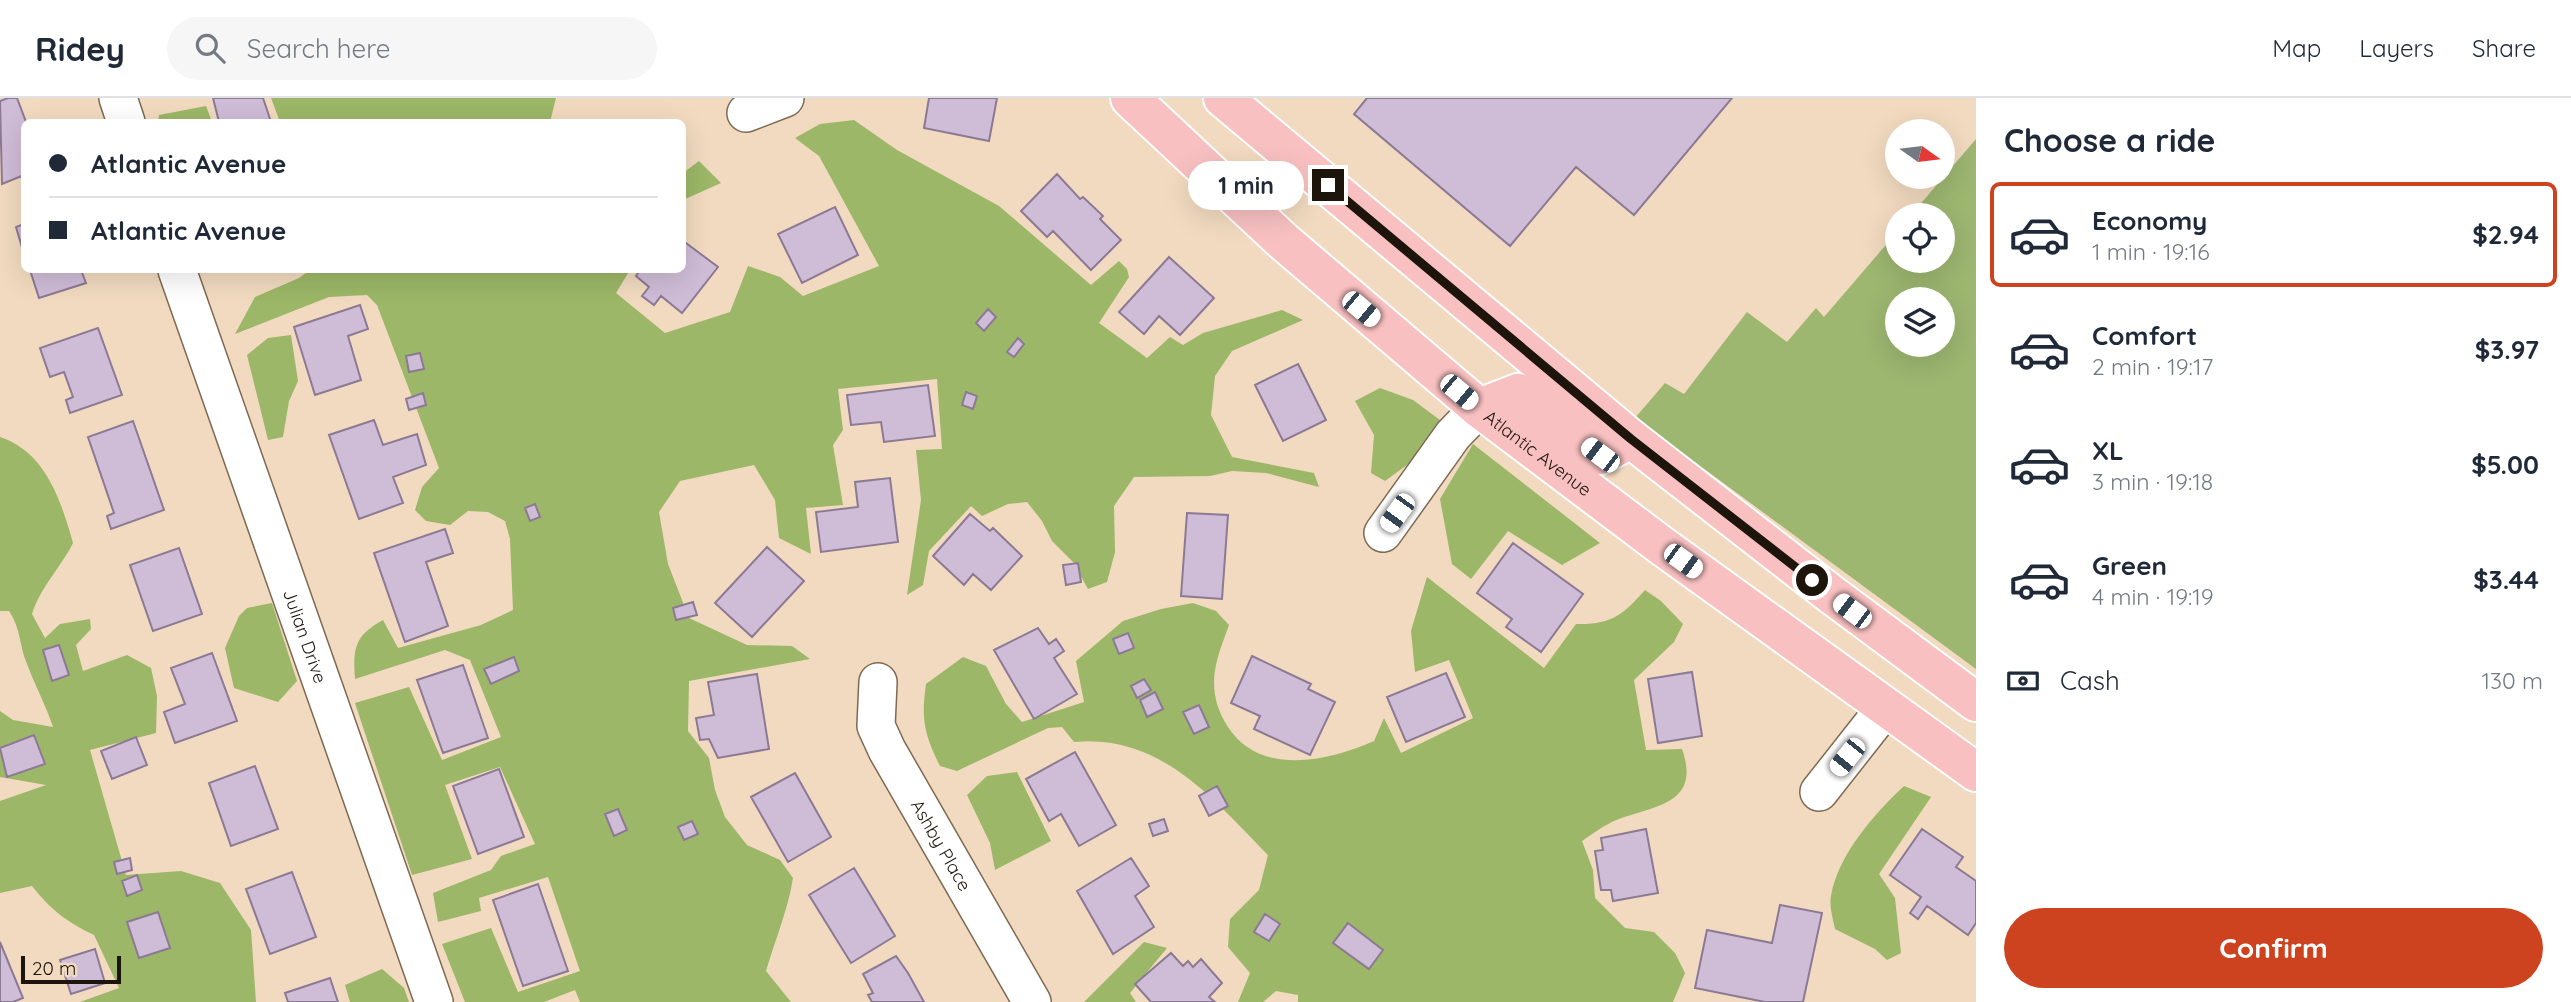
<!DOCTYPE html>
<html lang="en">
<head>
<meta charset="utf-8">
<style>
  :root { --surface:#fff; --page:#f6f6f7; --text:#1f2937; --muted:#747a83; --line:#e0e1e3; --accent:#cd431f }
  body { margin:0; font-family:Quicksand,sans-serif; background:var(--page); color:var(--text); height:100vh; display:flex; flex-direction:column; font-size:26px; white-space:nowrap }
  * { box-sizing:border-box; margin:0 }
  p { font-size:23px; color:var(--muted) }
  .icon { flex:none; width:38px; height:38px; fill:none; stroke:currentColor; stroke-width:2; stroke-linecap:round; stroke-linejoin:round }
  .map { position:relative; flex:1; overflow:hidden }
  .drawer { display:flex; flex-direction:column; background:var(--surface); width:595px }
  .drawer>* { flex:none }
  .guide { position:absolute; left:21px; top:21px; width:665px; height:154px; border-radius:10px; box-shadow:0 7px 28px #0002; display:grid; align-content:center; height:154px; padding:0 28px; background:var(--surface) }
  .needle { width:46px; rotate:104deg }
  .controls { position:absolute; left:1885px; top:21px; display:grid; gap:14px }
  .controls a { display:grid; place-items:center; width:70px; height:70px; border-radius:50%; background:var(--surface); box-shadow:0 7px 28px #0002; font-size:35px }
  .scale { position:absolute; left:21px; bottom:18px; width:100px; box-sizing:border-box; padding-left:7px; border:4px solid #1d150b; border-top:0; font-size:19px; line-height:24px; white-space:nowrap; color:#1d150b; -webkit-text-stroke:5px #f1dabf; paint-order:stroke }
  .end { position:absolute; width:32px; height:32px; margin:-16px; border:9px solid #1d150b; background:#fff; box-shadow:0 0 0 4px #fff }
  .from { border-radius:50% }
  .bubble { position:absolute; height:49px; border-radius:24px; background:var(--surface); box-shadow:0 7px 28px #0002; font-size:23px; font-weight:800; line-height:49px; text-align:center }
  .car { position:absolute; width:21px; height:42px; margin:-21px -10px; border-radius:9px; box-shadow:0 0 5px 2px #0007; background:linear-gradient(#fff 24%,#345 0 40%,#fff 0 76%,#345 0 86%,#fff 0) }
  .guide b { display:flex; align-items:center; gap:24px; height:66px; font-size:26px }
  .guide b+b { border-top:2px solid var(--line) }
  .guide i { width:18px; height:18px; background:var(--text) }
  ul { padding:0; list-style:none }
  li { display:flex; align-items:center; gap:21px; height:105px; margin:0 14px 10px; padding:0 14px; border:4px solid transparent; border-radius:10px }
  li div { flex:1 }
  li b { display:block; font-size:26px }
  li em { font-style:normal; font-weight:800 }
  li.on { border-color:var(--accent) }
  li>.icon { width:63px; height:63px; stroke-width:1.5 }
  h2 { padding:0 28px; font-size:32px; line-height:84px }
  .pay { display:flex; align-items:center; gap:18px; height:77px; padding:0 28px; font-size:26px }
  .pay p { margin-inline-start:auto }
  .cta { display:flex; gap:14px; margin-top:auto; padding:14px 28px }
  .cta a { flex:1; height:80px; border-radius:42px; background:var(--accent); color:#fff; font-size:28px; font-weight:800; line-height:80px; text-align:center }
  header { display:flex; align-items:center; gap:42px; box-sizing:border-box; height:98px; padding:0 35px; background:var(--surface); border-bottom:2px solid var(--line) }
  header strong { font-size:33px }
  nav { display:flex; gap:38px; margin-inline-start:auto; font-size:24px }
  .search { width:490px; height:63px; background:var(--page); display:flex; align-items:center; gap:18px; box-sizing:border-box; padding:0 24px; border-radius:38px; color:var(--muted); font-size:26px }
  main { display:flex; flex:1; min-height:0 }
  .map>svg:first-child { display:block }
</style>
</head>
<body>
<header>
<strong>Ridey</strong>
<div class="search"><svg class="icon" aria-label="search" viewBox="0 0 24 24"><circle cx="10" cy="10" r="6"/><path d="M15 15l6 6"/></svg>Search here</div>
<nav><a>Map</a><a>Layers</a><a>Share</a></nav>
</header>
<main>
<div class="map">
<svg width="1976" height="904" viewBox="0 0 1976 904">
  <rect width="100%" height="100%" fill="#f1dabf"/>
  <path fill="#9db670" fill-rule="evenodd" d="M1976,41V571L1635,320L1665,285L1684,296L1747,214L1787,244L1816,210L1824,219L1897,134V163H1942V117H1911ZM1897,201H1942V247H1897Z"/>
  <path fill="#9cb767" d="M271,0H556L550,24H280Z
    M206,8L212,24H158L159,17Z
    M854,22L897,52L999,108L1091,187L1119,163L1127,171L1129,179L1099,225L1147,260L1170,239L1183,247L1203,235L1282,212L1303,222L1232,253L1215,278L1211,317L1232,359L1314,375L1319,389L1266,375L1232,373L1210,378L1134,379L1114,408L1115,454L1107,484L1088,491L1073,464L1052,443L1042,423L1027,404L1008,406L982,418L971,408L929,453L923,487L907,497L921,402L916,352L942,351L937,281L838,291L843,332L833,347L843,407L806,410L811,456L779,440L775,402L754,367L680,383L659,414L668,466L689,520L747,547L792,548L810,561L689,583L688,633L709,660L715,692L725,719L747,747L780,762L793,780C788,812 775,842 766,873L791,904H580L575,892L544,904H465L442,846L491,830L518,894L580,873L548,779L479,800L481,813L438,824L433,795L491,772L501,758L535,746L500,669L445,687L472,761L412,777L355,605L409,589L442,662L501,639L470,562L445,552L355,581C353,551 354,538 383,522L398,550L481,527L513,512L510,441L505,423L488,414L468,413L450,427L426,423L415,412L422,389L439,370L377,207L367,197L329,199L235,236L255,199L299,180L310,172H630L616,195L665,235L730,214L748,168L780,179L803,198L879,168L819,58L795,40L820,26Z
    M699,63L721,85L683,102V75Z
    M291,237L298,283L289,303L283,339L268,342L247,257L268,240Z
    M1380,290L1413,302L1444,325L1411,364L1385,383L1371,375L1374,337L1355,303Z
    M0,339C46,354 61,403 73,445C61,469 40,490 32,516L45,540L60,526L90,521L91,531L76,547L83,573L127,557L151,570L157,598L156,635L90,652L126,777L181,773L220,785L251,832L256,904H80L119,890L94,837C67,824 51,812 32,788L0,795V703L46,687L0,679V613L13,622L53,629C46,607 35,588 27,566C19,548 21,530 9,513H0Z
    M1473,346L1600,445L1562,467L1508,433L1471,481L1452,466L1440,401Z
    M1427,479L1544,570L1576,526C1611,527 1623,517 1645,492L1661,503L1683,526L1674,544L1634,582L1646,652L1682,651C1703,711 1647,707 1610,725C1600,730 1591,737 1582,743L1593,772L1595,800L1625,830L1654,834L1675,855L1685,875L1673,904H1298V897L1276,893L1263,904H1238L1250,875L1228,849L1230,821L1259,792L1268,757C1213,701 1161,636 1074,644L1062,629L1048,630L957,673L940,668C924,636 921,621 926,586L963,559L986,568L1006,606L1022,624L1084,604L1076,563L1123,523L1161,511L1193,505L1216,513L1229,527C1223,544 1214,565 1214,584C1214,601 1219,615 1228,629C1260,679 1329,663 1374,643L1384,620L1401,655L1473,620L1449,562L1415,574L1411,533Z
    M272,505L297,583L278,604L234,590L225,550L239,518L247,510Z
    M1017,674L1051,743L995,772L990,745L967,697L987,678Z
    M1904,688L1931,699L1879,776L1895,800L1901,855L1887,862L1875,851L1835,831C1833,821 1829,808 1831,798C1838,757 1874,716 1904,688Z
    M1144,844L1167,850L1130,895L1136,904H1084Z
    M382,871L404,890L409,904H350L345,887Z"/>
  <path fill="#cfbcd7" stroke="#8c7a94" stroke-width="2" d="M8,0H17L26,24L24,77L2,86L0,3Z
    M213,0H263L271,24H219Z
    M929,0H997L989,43L924,30Z
    M1367,0H1732L1634,117L1576,69L1510,148L1354,16Z
    M1057,76L1080,101L1083,99L1103,118L1100,121L1121,142L1091,172L1053,133L1047,139L1021,113Z
    M835,109L858,157L802,185L778,136Z
    M24,126V156L16,129Z
    M682,142L718,169L682,215L661,198L654,207L642,198L649,189L636,178L640,172H682Z
    M1169,159L1214,200L1180,237L1159,218L1144,236L1119,214Z
    M30,172H81L86,185L39,200Z
    M360,207L368,231L348,238L361,282L315,297L294,229Z
    M988,211L996,219L984,233L976,225Z
    M98,230L122,297L70,315L66,302L73,299L64,274L50,279L40,250Z
    M1018,240L1024,246L1014,259L1007,254Z
    M420,255L424,271L409,274L406,258Z
    M1298,266L1326,322L1283,343L1255,287Z
    M928,287L935,338L884,344L881,324L851,327L847,297Z
    M966,294L977,298L973,311L962,307Z
    M423,295L426,307L409,312L406,301Z
    M374,322L383,347L417,336L426,367L393,379L403,405L359,421L329,337Z
    M133,323L164,412L111,431L107,418L114,415L88,339Z
    M890,380L898,444L821,454L816,414L858,409L855,384Z
    M535,406L540,419L530,423L525,410Z
    M1187,415L1228,417L1222,501L1181,498Z
    M970,416L990,433L993,430L1022,458L991,492L973,476L964,487L933,458Z
    M445,431L453,455L426,464L448,528L405,544L374,455Z
    M1513,445L1583,496L1541,554L1506,529L1512,521L1477,495Z
    M767,449L804,483L752,539L715,505Z
    M179,450L202,516L153,533L130,467Z
    M1078,465L1081,484L1066,487L1063,467Z
    M693,504L697,517L676,522L673,510Z
    M1038,530L1049,546L1056,541L1064,553L1054,560L1077,596L1034,621L994,552Z
    M1128,535L1134,550L1119,556L1113,541Z
    M59,547L69,577L52,583L43,552Z
    M212,555L237,623L175,645L164,614L185,606L171,570Z
    M1252,558L1311,586L1308,591L1335,604L1310,657L1254,631L1260,618L1231,605Z
    M514,559L519,573L491,586L484,571Z
    M463,567L488,640L443,655L417,582Z
    M1692,574L1702,638L1658,645L1648,581Z
    M1446,575L1465,619L1406,644L1387,599Z
    M757,576L769,651L718,660L709,641L700,642L696,620L714,617L708,584Z
    M1144,581L1151,592L1137,600L1131,588Z
    M1155,594L1163,611L1147,619L1140,602Z
    M1199,607L1209,629L1194,636L1183,614Z
    M34,637L45,666L7,679L0,650Z
    M136,639L147,667L112,681L101,653Z
    M1075,654L1116,727L1079,748L1061,716L1049,723L1026,681Z
    M255,668L278,731L231,748L209,685Z
    M499,671L524,739L478,756L453,688Z
    M795,675L831,739L788,764L751,699Z
    M1217,688L1228,708L1209,718L1199,698Z
    M618,711L627,732L614,738L605,716Z
    M1164,721L1168,733L1153,738L1149,726Z
    M692,723L698,736L684,742L678,729Z
    M1646,731L1658,795L1613,803L1611,792H1601L1595,753L1603,752L1601,740Z
    M1922,731L1963,759L1956,769L1976,783V825L1968,837L1927,808L1918,821L1910,815L1921,799L1890,777Z
    M130,760L132,772L117,776L114,764Z
    M1131,760L1149,788L1135,798L1154,829L1113,856L1077,793Z
    M854,770L895,838L851,865L809,797Z
    M292,774L316,839L270,856L246,791Z
    M137,777L142,792L127,798L122,783Z
    M538,786L568,873L523,888L493,802Z
    M1780,807L1822,815L1803,904H1765L1695,890L1707,832L1772,845Z
    M158,814L170,850L139,860L127,824Z
    M1265,816L1280,826L1269,843L1254,834Z
    M1348,825L1383,852L1369,871L1333,845Z
    M0,844L23,900L13,904H0Z
    M95,851L105,885L71,896L60,862Z
    M1171,855L1183,868L1188,863L1193,869L1201,861L1222,885L1209,899L1215,904H1151L1135,886Z
    M896,858L908,875L924,904H872L868,897L873,895L863,876Z
    M330,880L338,904H288L285,895Z"/>
  <g fill="none" stroke-linecap="round" stroke-linejoin="round">
    <g stroke="#7e6952" stroke-width="40">
      <g id="minor">
        <path d="M118,0L126,24"/>
        <path d="M746,15L785,0"/>
        <path id="s1" d="M177,172L434,904"/>
        <path d="M1383,435L1453,337L1479,310"/>
        <path id="s2" d="M878,584L876,628L887,652L1032,904"/>
        <path d="M1819,694L1886,609"/>
      </g>
    </g>
    <g stroke="#fff" stroke-width="42">
      <g id="major">
        <path id="s3" d="M1130,0L1283,143L1479,310L1662,448L1976,674"/>
        <path d="M1223,0L1631,341L1832,497L1976,604"/>
        <path d="M1479,310L1518,295L1600,357L1631,341"/>
      </g>
    </g>
    <use href="#minor" stroke="#fff" stroke-width="37"/>
    <use href="#major" stroke="#f8c0c1" stroke-width="38"/>
  </g>
  <g fill="none" stroke-linecap="round" stroke-linejoin="round">
    <path stroke="#1d150b" stroke-width="9" d="M1328,87L1631,341L1812,482"/>
  </g>
  <g text-anchor="middle" dominant-baseline="central" stroke-width="5" stroke-linejoin="round" paint-order="stroke">
    <g font-size="18" fill="#1d150b" stroke="#f1dabf">
      <text stroke="none"><textPath href="#s3" startOffset="541">Atlantic Avenue</textPath></text>
      <text stroke="none"><textPath href="#s1" startOffset="388">Julian Drive</textPath></text>
      <text stroke="none"><textPath href="#s2" startOffset="180">Ashby Place</textPath></text>
    </g>
  </g>
</svg>
<div class="controls">
<a><svg class="needle" viewBox="-14 -14 28 28"><path d="M0-13l5 13h-10z" fill="#e53935"/><path d="M0 13l5-13h-10z" fill="#747a83"/></svg></a>
<a><svg class="icon" aria-label="locate" viewBox="0 0 24 24"><circle cx="12" cy="12" r="6"/><path d="M12 2v4M12 18v4M2 12h4M18 12h4"/></svg></a>
<a><svg class="icon" aria-label="layers" viewBox="0 0 24 24"><path d="M12 4l9 5-9 5-9-5zM3 14l9 5 9-5"/></svg></a>
</div>
<div class="scale">20 m</div>
<i class="end from" style="left:1812px;top:482px"></i>
<i class="end" style="left:1328px;top:87px"></i>
<div class="bubble" style="left:1188px;top:63px;width:116px">1 min</div>
<i class="car" style="left:1361px;top:211px;rotate:130deg"></i>
<i class="car" style="left:1459px;top:294px;rotate:130deg"></i>
<i class="car" style="left:1600px;top:357px;rotate:307deg"></i>
<i class="car" style="left:1397px;top:415px;rotate:216deg"></i>
<i class="car" style="left:1683px;top:463px;rotate:126deg"></i>
<i class="car" style="left:1852px;top:513px;rotate:307deg"></i>
<i class="car" style="left:1847px;top:659px;rotate:219deg"></i>
<div class="guide">
<b><i class="from"></i>Atlantic Avenue</b>
<b><i></i>Atlantic Avenue</b>
</div>
</div>
<section class="drawer">
<h2>Choose a ride</h2>
<ul>
<li class="on"><svg class="icon" aria-label="car" viewBox="0 0 24 24"><path d="M5 17H2v-5l4-1 3-4h7l3 4 3 1v5h-3M9 17h6M6 11h13"/><circle cx="7" cy="17" r="2"/><circle cx="17" cy="17" r="2"/></svg><div><b>Economy</b><p>1 min · 19:16</p></div><em>$2.94</em></li>
<li><svg class="icon" aria-label="car" viewBox="0 0 24 24"><path d="M5 17H2v-5l4-1 3-4h7l3 4 3 1v5h-3M9 17h6M6 11h13"/><circle cx="7" cy="17" r="2"/><circle cx="17" cy="17" r="2"/></svg><div><b>Comfort</b><p>2 min · 19:17</p></div><em>$3.97</em></li>
<li><svg class="icon" aria-label="car" viewBox="0 0 24 24"><path d="M5 17H2v-5l4-1 3-4h7l3 4 3 1v5h-3M9 17h6M6 11h13"/><circle cx="7" cy="17" r="2"/><circle cx="17" cy="17" r="2"/></svg><div><b>XL</b><p>3 min · 19:18</p></div><em>$5.00</em></li>
<li><svg class="icon" aria-label="car" viewBox="0 0 24 24"><path d="M5 17H2v-5l4-1 3-4h7l3 4 3 1v5h-3M9 17h6M6 11h13"/><circle cx="7" cy="17" r="2"/><circle cx="17" cy="17" r="2"/></svg><div><b>Green</b><p>4 min · 19:19</p></div><em>$3.44</em></li>
</ul>
<div class="pay"><svg class="icon" aria-label="cash" viewBox="0 0 24 24"><path d="M3 7h18v10H3z"/><circle cx="12" cy="12" r="2"/></svg>Cash<p>130 m</p></div>
<div class="cta"><a>Confirm</a></div>
</section>
</main>
</body>
</html>
